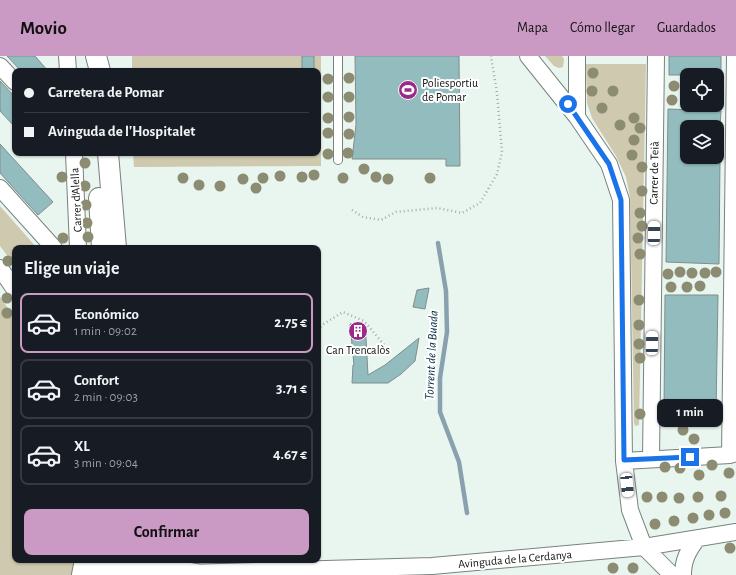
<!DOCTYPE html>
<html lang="es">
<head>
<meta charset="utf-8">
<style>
  :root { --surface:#171b24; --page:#20242c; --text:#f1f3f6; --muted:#9ea1a6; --line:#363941; --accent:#ca99c4 }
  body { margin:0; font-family:"Alegreya Sans",sans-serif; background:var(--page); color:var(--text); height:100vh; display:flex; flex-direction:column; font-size:15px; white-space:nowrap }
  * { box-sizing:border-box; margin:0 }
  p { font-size:13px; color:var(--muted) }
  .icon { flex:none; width:22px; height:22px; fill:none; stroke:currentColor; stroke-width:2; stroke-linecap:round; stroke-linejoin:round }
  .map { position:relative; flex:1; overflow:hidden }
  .side { position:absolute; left:12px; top:189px; width:309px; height:318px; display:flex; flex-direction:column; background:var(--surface); border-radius:8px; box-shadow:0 1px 3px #0004 }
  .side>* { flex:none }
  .hud { position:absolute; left:12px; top:12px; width:309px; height:88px; border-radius:8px; box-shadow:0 1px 3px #0004; display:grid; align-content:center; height:88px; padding:0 12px; background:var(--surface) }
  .tools { position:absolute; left:680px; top:12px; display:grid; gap:8px }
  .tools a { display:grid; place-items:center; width:44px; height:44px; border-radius:8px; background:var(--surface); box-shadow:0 1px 3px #0004; font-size:20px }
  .end { position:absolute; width:18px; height:18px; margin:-9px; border:5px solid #1a73e8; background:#fff; box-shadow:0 0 0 2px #fff }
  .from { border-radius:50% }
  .bubble { position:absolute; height:28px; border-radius:8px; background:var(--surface); box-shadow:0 1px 3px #0004; font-size:13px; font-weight:700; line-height:28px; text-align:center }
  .car { position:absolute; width:12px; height:24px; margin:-12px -6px; border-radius:5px; box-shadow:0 0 3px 1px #0007; background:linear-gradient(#fff 24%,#345 0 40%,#fff 0 76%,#345 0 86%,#fff 0) }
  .hud b { display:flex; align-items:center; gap:14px; height:38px; font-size:15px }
  .hud b+b { border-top:1px solid var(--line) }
  .hud i { width:10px; height:10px; background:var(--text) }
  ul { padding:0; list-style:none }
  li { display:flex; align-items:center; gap:12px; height:60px; margin:0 8px 6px; padding:0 4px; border:2px solid var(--line); border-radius:8px }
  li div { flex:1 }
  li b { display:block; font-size:15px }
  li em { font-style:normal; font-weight:700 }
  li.on { border-color:var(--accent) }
  li>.icon { width:36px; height:36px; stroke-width:1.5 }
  h2 { padding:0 12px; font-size:18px; line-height:48px }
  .primary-button { display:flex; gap:8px; margin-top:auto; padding:8px 12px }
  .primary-button a { flex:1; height:46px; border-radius:8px; background:var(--accent); color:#111; font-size:16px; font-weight:700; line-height:46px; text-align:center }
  header { display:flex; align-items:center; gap:24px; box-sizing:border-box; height:56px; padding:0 20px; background:var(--accent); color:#111 }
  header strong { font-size:19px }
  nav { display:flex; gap:22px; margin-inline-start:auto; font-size:14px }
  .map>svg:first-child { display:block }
</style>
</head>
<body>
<header>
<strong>Movio</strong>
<nav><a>Mapa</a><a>Cómo llegar</a><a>Guardados</a></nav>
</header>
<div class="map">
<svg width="736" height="519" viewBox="0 0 736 519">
  <rect width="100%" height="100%" fill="#e9f5ef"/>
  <path fill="#cec9af" d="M132,0H321V110L134,111L133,97H318V15H132Z
    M545,0H562L564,3L563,11L559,12L554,10Z
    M586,8H646L639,369L635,370L634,367L630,141L626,121L616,100L592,62L587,47Z
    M0,150L37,192H15V210L0,190Z
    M0,241L15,262V504H81L78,519H0Z"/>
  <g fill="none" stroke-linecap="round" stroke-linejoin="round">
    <path stroke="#89a1ae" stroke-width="4.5" d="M438,187L446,235L447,276L440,322V356L459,406L467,457"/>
  </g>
  <path fill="#93bcbe" stroke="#808d8d" d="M7,0H35L48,15H21Z
    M302,0H314V15H302Z
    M355,0H459L460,110H446V103H352L356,69Z
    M669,0H721V19H669Z
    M0,25L15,41V71L0,55Z
    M668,53L721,55L720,71H687V101H720L719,208L666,206Z
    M0,88L53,146L38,159L0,117Z
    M429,232L425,253L413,251L417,234Z
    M665,239H718L716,355L664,354Z
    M363,267L366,282L368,319L385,309L419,282L415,305L401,318L388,327H352L353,309H354L350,268Z"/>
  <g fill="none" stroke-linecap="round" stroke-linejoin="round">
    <g stroke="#78837e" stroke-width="10">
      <path id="service" d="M338,0V104"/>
    </g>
    <g stroke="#78837e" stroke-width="18">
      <path id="minor" d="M67,0L68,15
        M528,0L577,61L609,108L621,144L624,405L630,454L644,491L672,519
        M577,0V61
        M0,10L15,26
        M74,97L78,192
        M0,132L54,192
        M0,212L15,234
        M730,399L735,0
        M651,403L656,0
        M624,405L730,399L736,397
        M97,513L155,516
        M184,517L432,510L644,491L736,476
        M683,519C683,504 688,495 697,483"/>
    </g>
    <g stroke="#78837e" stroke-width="22">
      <path id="tertiary" d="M96,0L100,15
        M108,97L116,192
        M99,142L102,192
        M133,504L151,510L196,518
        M82,519L85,504"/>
    </g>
    <path stroke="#a4ada9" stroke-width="2.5" stroke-dasharray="1 3" stroke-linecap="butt" d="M352,154L363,161L381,164L396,156L437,152L462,157L480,147L497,118L502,96L497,37L491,0
      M318,274L322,269L343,256L364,265L386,291"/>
    <use href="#service" stroke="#fff" stroke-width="8"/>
    <use href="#minor" stroke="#fff" stroke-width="16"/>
    <use href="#tertiary" stroke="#fff" stroke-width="20"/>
  </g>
  <g fill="#8c8c73">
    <circle cx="593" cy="17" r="5.5"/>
    <circle cx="349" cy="22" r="5.5"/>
    <circle cx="328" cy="23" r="5.5"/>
    <circle cx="674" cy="30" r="5.5"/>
    <circle cx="592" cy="35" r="5.5"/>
    <circle cx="613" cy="35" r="5.5"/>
    <circle cx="328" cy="41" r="5.5"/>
    <circle cx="349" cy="41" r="5.5"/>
    <circle cx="672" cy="44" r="5.5"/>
    <circle cx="602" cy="52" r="5.5"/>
    <circle cx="349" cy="61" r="5.5"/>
    <circle cx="328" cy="62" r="5.5"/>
    <circle cx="634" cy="62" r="5.5"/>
    <circle cx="620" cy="69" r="5.5"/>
    <circle cx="640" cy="72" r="5.5"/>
    <circle cx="328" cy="77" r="5.5"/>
    <circle cx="349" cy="78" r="5.5"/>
    <circle cx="634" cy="84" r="5.5"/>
    <circle cx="348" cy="97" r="5.5"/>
    <circle cx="328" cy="98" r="5.5"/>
    <circle cx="632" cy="99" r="5.5"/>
    <circle cx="85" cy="107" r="5.5"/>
    <circle cx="642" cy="111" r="5.5"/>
    <circle cx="364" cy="113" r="5.5"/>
    <circle cx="314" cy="119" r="5.5"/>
    <circle cx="280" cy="120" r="5.5"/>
    <circle cx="62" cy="121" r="5.5"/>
    <circle cx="302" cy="121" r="5.5"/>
    <circle cx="376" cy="121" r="5.5"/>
    <circle cx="183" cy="122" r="5.5"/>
    <circle cx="263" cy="122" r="5.5"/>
    <circle cx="343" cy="122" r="5.5"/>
    <circle cx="430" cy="122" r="5.5"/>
    <circle cx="243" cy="123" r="5.5"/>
    <circle cx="388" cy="123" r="5.5"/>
    <circle cx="199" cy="129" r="5.5"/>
    <circle cx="85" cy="130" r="5.5"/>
    <circle cx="220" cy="130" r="5.5"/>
    <circle cx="256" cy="132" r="5.5"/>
    <circle cx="642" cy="135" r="5.5"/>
    <circle cx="86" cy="149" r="5.5"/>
    <circle cx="640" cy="157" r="5.5"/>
    <circle cx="87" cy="167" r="5.5"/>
    <circle cx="642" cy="170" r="5.5"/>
    <circle cx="88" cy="181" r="5.5"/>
    <circle cx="63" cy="182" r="5.5"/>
    <circle cx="638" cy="182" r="5.5"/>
    <circle cx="640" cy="198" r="5.5"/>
    <circle cx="8" cy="205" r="5.5"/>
    <circle cx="680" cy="216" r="5.5"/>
    <circle cx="716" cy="216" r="5.5"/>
    <circle cx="692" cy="217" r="5.5"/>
    <circle cx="705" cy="217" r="5.5"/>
    <circle cx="668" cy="218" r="5.5"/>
    <circle cx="700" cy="230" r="5.5"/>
    <circle cx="671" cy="231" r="5.5"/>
    <circle cx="687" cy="231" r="5.5"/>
    <circle cx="7" cy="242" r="5.5"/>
    <circle cx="639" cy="244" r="5.5"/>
    <circle cx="7" cy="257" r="5.5"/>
    <circle cx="639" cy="269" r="5.5"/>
    <circle cx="639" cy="288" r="5.5"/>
    <circle cx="640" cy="302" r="5.5"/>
    <circle cx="640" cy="358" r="5.5"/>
    <circle cx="672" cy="365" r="5.5"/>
    <circle cx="707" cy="365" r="5.5"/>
    <circle cx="683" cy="374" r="5.5"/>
    <circle cx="694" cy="383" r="5.5"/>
    <circle cx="712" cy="409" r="5.5"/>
    <circle cx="665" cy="411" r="5.5"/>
    <circle cx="680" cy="412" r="5.5"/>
    <circle cx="729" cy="417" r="5.5"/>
    <circle cx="699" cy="419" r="5.5"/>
    <circle cx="721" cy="440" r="5.5"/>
    <circle cx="647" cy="441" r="5.5"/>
    <circle cx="662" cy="441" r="5.5"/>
    <circle cx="698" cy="441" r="5.5"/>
    <circle cx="679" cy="442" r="5.5"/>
    <circle cx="725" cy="457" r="5.5"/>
    <circle cx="709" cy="459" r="5.5"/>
    <circle cx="693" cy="462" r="5.5"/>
    <circle cx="674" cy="465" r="5.5"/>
    <circle cx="655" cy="468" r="5.5"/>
    <circle cx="730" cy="492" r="5.5"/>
    <circle cx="613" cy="512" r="5.5"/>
    <circle cx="633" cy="512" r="5.5"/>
  </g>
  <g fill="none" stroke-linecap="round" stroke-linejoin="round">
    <path stroke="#1a73e8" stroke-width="5" d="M568,48L609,108L621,144L624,404L690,401"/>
  </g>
  <defs>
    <g id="stadium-disc" transform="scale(1)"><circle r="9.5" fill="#9b2a88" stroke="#fff"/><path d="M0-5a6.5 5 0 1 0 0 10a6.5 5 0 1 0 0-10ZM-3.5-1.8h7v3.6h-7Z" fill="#fff"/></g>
    <g id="building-disc" transform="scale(1)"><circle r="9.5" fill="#9b2a88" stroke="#fff"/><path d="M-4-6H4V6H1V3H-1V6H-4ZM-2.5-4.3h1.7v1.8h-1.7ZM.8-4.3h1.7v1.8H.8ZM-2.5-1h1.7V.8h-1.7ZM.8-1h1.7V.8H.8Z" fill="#fff"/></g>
  </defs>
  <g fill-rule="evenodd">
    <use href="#stadium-disc" x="408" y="34"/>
    <use href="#building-disc" x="358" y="275"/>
  </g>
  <g text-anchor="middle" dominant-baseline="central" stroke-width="4" stroke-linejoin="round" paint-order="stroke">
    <g font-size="12" fill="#0f1311" stroke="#fff" text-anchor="start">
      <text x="422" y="27">Poliesportiu<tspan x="422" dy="14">de Pomar</tspan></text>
      <text x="358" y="294" text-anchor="middle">Can Trencalòs</text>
    </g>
    <g font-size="12" fill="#0f1311" stroke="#fff">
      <text transform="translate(654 117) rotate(-89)">Carrer de Teià</text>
      <text transform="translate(76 144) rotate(-93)">Carrer d'Alella</text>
      <text transform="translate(515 503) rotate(-5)">Avinguda de la Cerdanya</text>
    </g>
    <g font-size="13" font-style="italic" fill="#002d41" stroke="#fff">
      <text transform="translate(432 299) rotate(-87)">Torrent de la Buada</text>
    </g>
  </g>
</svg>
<div class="tools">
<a><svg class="icon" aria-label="locate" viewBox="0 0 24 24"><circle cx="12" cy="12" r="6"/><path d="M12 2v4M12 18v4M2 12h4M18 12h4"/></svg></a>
<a><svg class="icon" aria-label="layers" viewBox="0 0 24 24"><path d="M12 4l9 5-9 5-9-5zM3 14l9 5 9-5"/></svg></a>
</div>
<i class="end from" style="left:568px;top:48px"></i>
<i class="end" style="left:690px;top:401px"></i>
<div class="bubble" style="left:657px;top:343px;width:66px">1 min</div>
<i class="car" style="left:654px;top:177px;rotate:1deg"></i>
<i class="car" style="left:652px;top:287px;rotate:1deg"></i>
<i class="car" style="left:627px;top:429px;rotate:174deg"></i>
<div class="hud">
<b><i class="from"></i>Carretera de Pomar</b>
<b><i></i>Avinguda de l'Hospitalet</b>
</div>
<section class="side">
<h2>Elige un viaje</h2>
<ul>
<li class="on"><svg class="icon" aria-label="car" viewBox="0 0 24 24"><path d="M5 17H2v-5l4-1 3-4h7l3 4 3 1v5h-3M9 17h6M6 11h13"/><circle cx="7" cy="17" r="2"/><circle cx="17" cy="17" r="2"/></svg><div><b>Económico</b><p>1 min · 09:02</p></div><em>2.75 €</em></li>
<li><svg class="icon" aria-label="car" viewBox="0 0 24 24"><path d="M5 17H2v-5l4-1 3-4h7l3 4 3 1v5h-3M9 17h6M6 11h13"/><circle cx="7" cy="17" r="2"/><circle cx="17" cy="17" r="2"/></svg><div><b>Confort</b><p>2 min · 09:03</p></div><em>3.71 €</em></li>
<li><svg class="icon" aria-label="car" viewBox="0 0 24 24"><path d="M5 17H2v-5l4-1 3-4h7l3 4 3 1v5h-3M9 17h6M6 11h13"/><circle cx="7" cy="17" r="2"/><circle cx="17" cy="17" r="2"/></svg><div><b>XL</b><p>3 min · 09:04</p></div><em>4.67 €</em></li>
</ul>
<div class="primary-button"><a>Confirmar</a></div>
</section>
</div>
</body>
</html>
